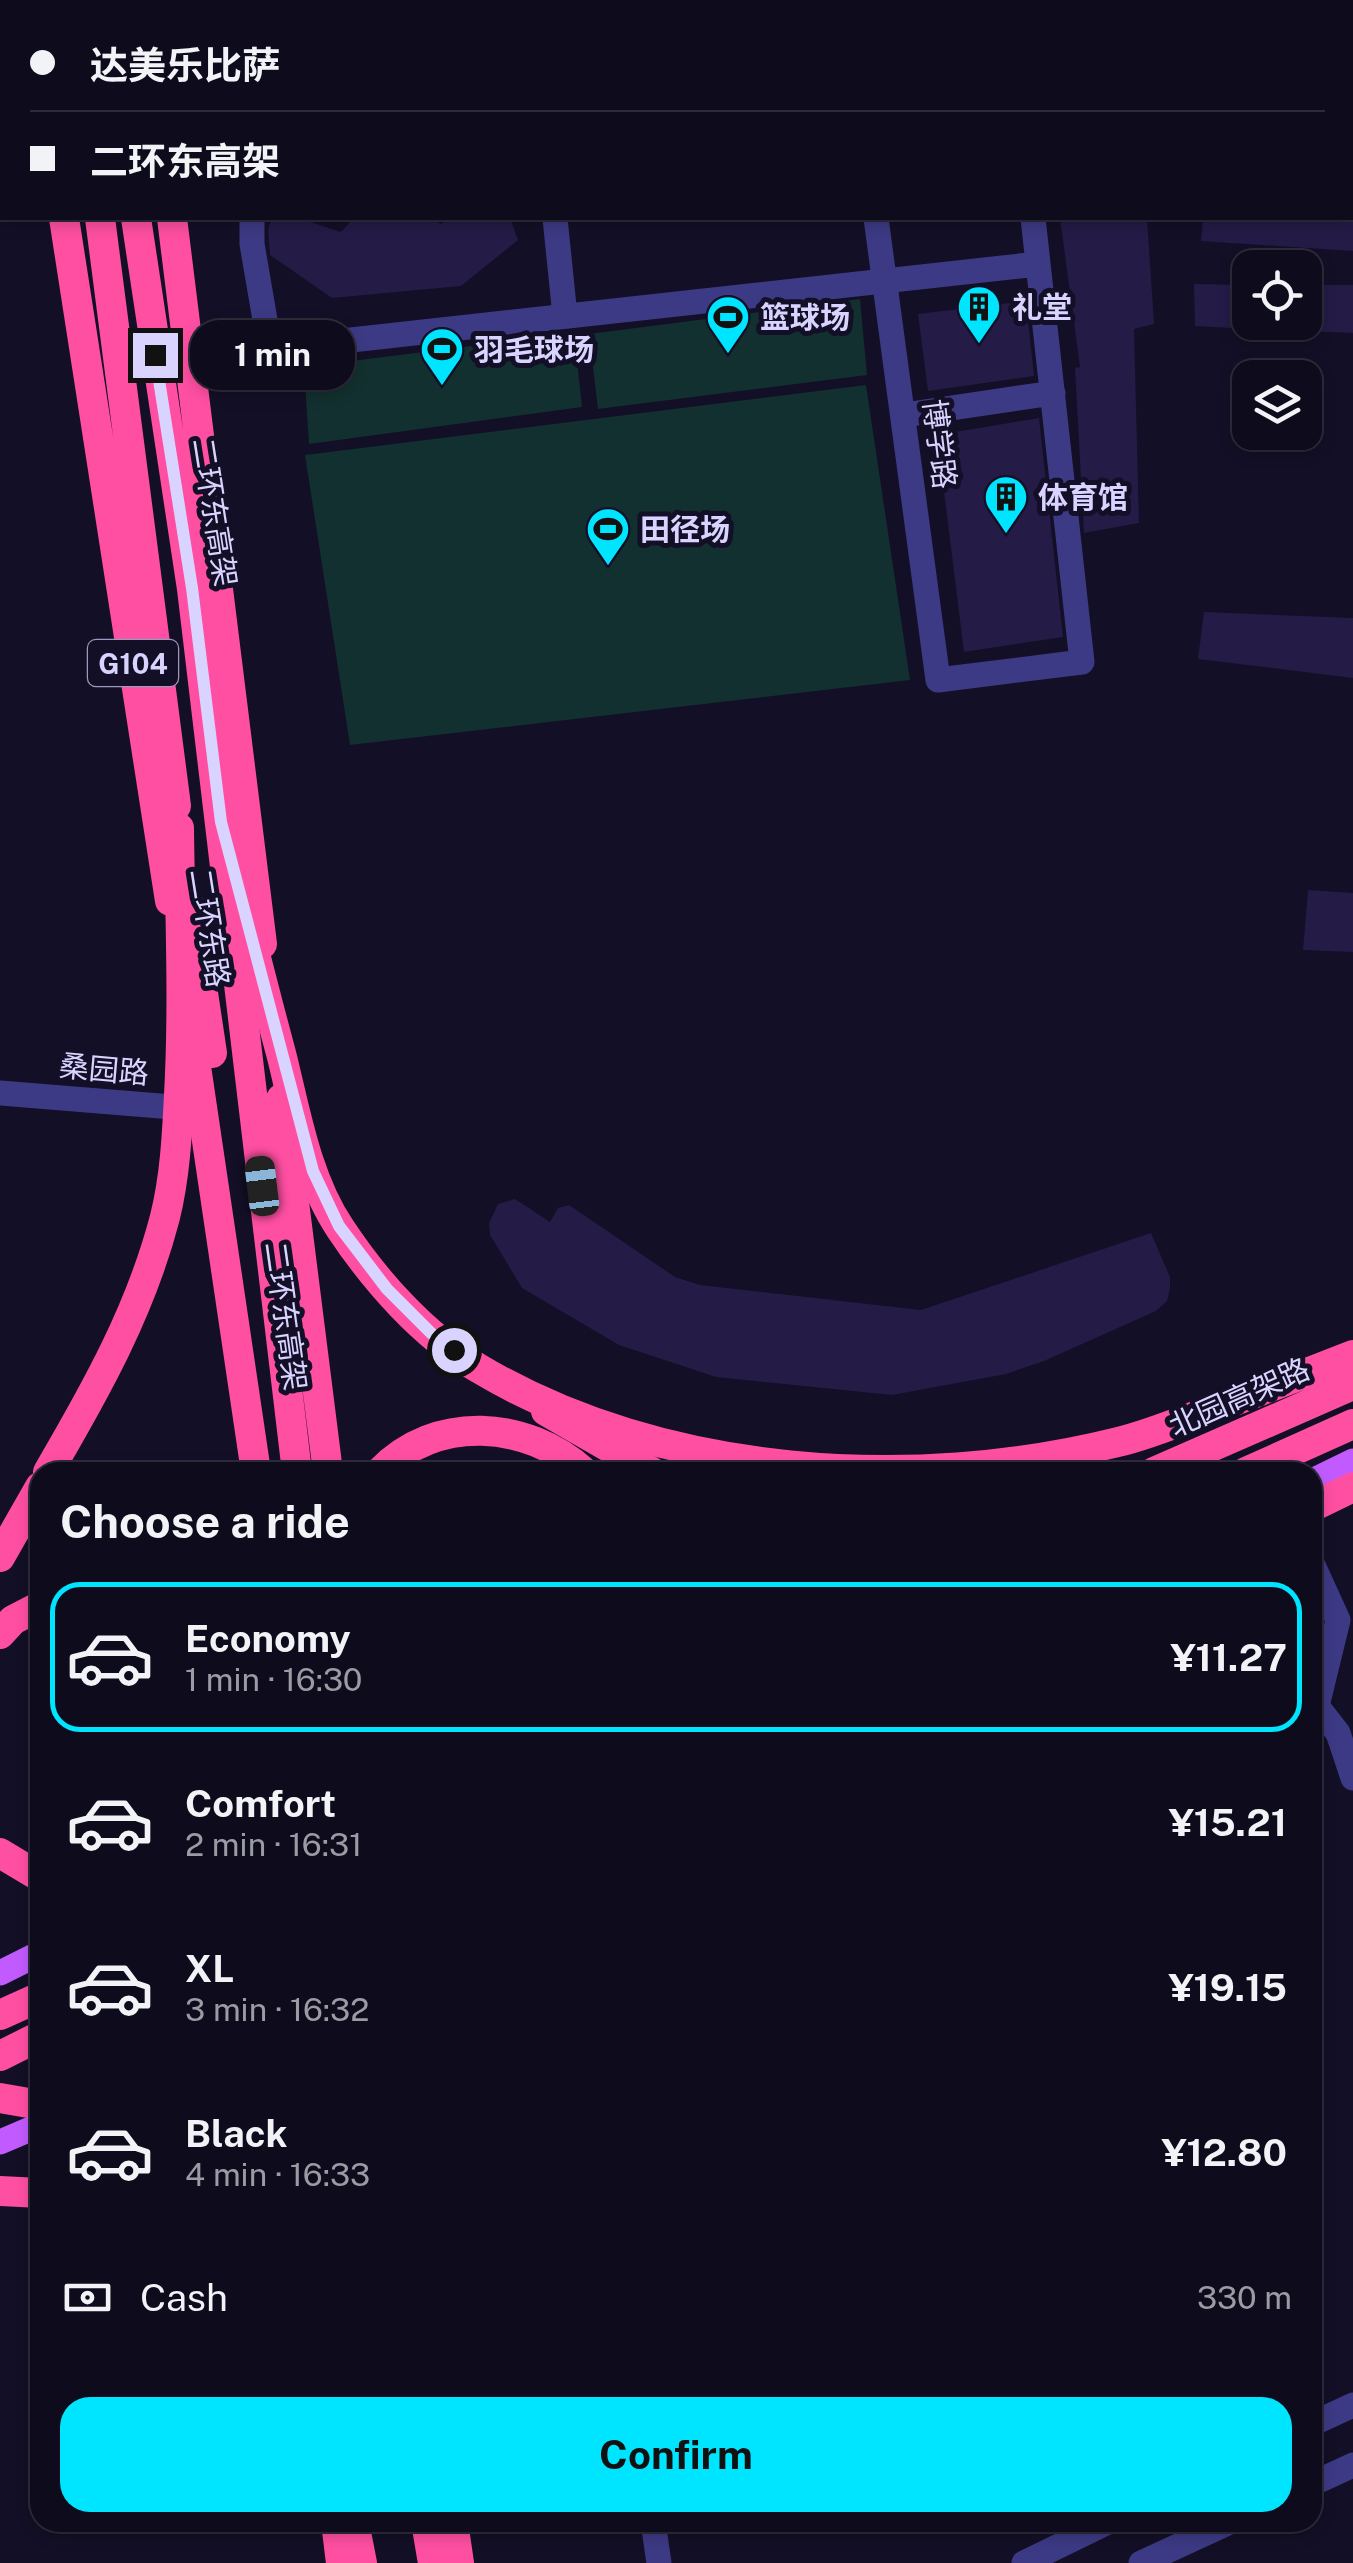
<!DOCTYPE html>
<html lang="en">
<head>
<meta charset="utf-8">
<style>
  :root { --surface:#0e0b1c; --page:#1c1929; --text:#f1f3f6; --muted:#9b9ba3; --line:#2e2b3b; --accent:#00e5ff }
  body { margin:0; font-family:"Public Sans","Noto Sans SC",sans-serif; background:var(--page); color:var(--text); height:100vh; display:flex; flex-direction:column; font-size:38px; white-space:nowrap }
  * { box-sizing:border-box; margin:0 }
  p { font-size:32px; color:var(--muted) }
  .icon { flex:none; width:55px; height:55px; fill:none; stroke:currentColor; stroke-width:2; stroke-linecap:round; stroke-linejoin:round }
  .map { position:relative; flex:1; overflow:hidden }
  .drawer { position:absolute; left:30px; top:1462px; width:1292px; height:1070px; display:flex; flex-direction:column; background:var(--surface); border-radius:30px; box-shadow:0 5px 15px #0003,0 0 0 2px var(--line) }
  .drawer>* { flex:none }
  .guide { position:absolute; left:0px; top:0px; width:1355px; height:220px; box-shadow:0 5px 15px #0003,0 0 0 2px var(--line); display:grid; align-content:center; height:220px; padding:0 30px; background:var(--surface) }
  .fabs { position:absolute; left:1232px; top:250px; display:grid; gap:20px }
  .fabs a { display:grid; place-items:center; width:90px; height:90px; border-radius:20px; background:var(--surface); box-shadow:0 5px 15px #0003,0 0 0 2px var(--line); font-size:50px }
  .end { position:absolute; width:45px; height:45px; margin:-22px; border:12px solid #d9d4ff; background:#111; box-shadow:0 0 0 5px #111 }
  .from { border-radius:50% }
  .bubble { position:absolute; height:70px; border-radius:30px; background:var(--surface); box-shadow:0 5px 15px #0003,0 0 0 2px var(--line); font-size:32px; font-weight:700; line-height:70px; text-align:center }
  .car { position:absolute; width:30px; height:60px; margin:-30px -15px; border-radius:12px; box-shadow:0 0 8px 2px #0007; background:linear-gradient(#222 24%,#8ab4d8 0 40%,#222 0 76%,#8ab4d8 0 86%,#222 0) }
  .guide b { display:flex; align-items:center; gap:35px; height:95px; font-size:38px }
  .guide b+b { border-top:2px solid var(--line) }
  .guide i { width:25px; height:25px; background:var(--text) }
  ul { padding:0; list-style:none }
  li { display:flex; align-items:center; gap:30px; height:150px; margin:0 20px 15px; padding:0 10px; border:5px solid transparent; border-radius:30px }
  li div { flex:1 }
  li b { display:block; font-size:38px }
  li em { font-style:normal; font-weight:700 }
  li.active { border-color:var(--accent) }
  li>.icon { width:90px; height:90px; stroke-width:1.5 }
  h2 { padding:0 30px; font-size:45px; line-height:120px }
  .pay { display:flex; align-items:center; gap:25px; height:110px; padding:0 30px; font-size:38px }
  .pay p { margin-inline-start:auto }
  .action { display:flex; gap:20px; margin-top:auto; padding:20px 30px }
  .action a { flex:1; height:115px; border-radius:30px; background:var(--accent); color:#111; font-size:40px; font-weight:700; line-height:115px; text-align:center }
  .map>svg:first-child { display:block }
</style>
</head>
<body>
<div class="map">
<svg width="1353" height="2563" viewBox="0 0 1353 2563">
  <rect width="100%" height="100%" fill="#130f26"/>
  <path fill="#12302f" d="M860,299L867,375L598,409L589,334Z
    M574,333L582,407L309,444L304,367Z
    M866,385L910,680L350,745L305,455Z"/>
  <path fill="#241b47" d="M272,218H298L341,232L354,218H429L441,224L450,218H510L518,240L461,286L332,298L270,255L268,229Z
    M1060,218H1147L1154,324L1134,329L1139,523L1084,533L1075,368L1080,367Z
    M1203,218H1353V251L1201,241Z
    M1194,284L1250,285V329L1195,326Z
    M1305,285H1353V333L1305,331Z
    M1026,301L1034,376L928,391L918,314Z
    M1039,418L1063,637L964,652L937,435Z
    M1204,612L1353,618V678L1198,659Z
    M1308,890L1353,893V952L1303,950Z
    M515,1199L550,1222L558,1208L569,1205L675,1277L700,1285L921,1310L1151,1233L1170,1277V1288L1167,1301L1156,1311L1044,1361L1006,1374L892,1395L716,1377L619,1345L522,1288L490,1235L489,1223L498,1204Z"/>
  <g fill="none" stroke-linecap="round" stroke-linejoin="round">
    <path stroke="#3d3a85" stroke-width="25" d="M205,0L206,2
      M533,0L534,2
      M840,0L841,2
      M1010,0V2
      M0,1L14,2
      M252,218V244L270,349L1038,264
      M555,218L565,316
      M876,218L938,680L1082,662L1033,218
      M904,415L1053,393
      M0,1093L197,1109
      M1312,1563L1338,1620L1317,1706L1338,1733L1353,1778
      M1312,2424L1353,2405
      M1312,2484L1353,2465
      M653,2522L659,2563
      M1024,2563L1108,2522
      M1141,2563L1230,2522"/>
    <path stroke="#c25bff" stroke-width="25" d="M1312,1481L1353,1461
      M0,1973L40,1953
      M0,2142L40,2125"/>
    <path stroke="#ff4fa3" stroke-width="30" d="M31,0V2
      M71,0L72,2
      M111,0V2
      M145,0V2
      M64,218L170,901
      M100,218L176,806
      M136,218L192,589L297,1472
      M172,218L262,944
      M190,906L212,1053
      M190,1026L256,1472
      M281,1099L328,1472
      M1232,1402L1353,1355
      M546,1411L652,1472
      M380,1472C435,1414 527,1420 584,1472
      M1154,1472L1353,1385
      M1246,1472L1353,1424
      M1312,1507L1353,1487
      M0,1557L40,1487
      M0,1634L13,1620L40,1606
      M0,1853L40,1877
      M0,2015L40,1997
      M0,2056L40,2036
      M0,2098L40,2105
      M0,2191L40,2193
      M336,2522L341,2563
      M354,2522L362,2563
      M426,2522L433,2563
      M453,2522L459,2563"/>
    <path stroke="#ff4fa3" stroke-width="30" d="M221,822C241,901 261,979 282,1057C296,1114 307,1179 340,1228C375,1281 423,1335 478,1368C662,1478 913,1493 1118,1442C1156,1433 1195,1415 1232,1402
      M48,1472C96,1390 141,1310 165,1217C175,1177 177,1135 179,1095C184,1006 180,917 179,828"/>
  </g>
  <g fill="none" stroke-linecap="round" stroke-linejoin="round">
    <path stroke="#d9d4ff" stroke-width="12" d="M155,355L192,588L221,822L313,1171L339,1226L387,1289L432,1334L454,1350"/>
  </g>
  <defs>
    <g id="building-pin" transform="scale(2.25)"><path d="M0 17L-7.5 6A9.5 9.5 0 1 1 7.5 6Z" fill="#00e5ff" stroke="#130f26"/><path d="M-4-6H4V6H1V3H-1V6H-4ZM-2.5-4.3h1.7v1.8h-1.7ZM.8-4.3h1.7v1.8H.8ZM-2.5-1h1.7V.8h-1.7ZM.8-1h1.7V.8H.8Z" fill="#111"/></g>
    <g id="stadium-pin" transform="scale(2.25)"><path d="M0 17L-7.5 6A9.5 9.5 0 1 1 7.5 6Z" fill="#00e5ff" stroke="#130f26"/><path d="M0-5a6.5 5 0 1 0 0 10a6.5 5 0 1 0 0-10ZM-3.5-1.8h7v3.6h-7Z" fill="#111"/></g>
  </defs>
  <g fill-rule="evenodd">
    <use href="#building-pin" x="979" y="307"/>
    <use href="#stadium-pin" x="728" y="317"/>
    <use href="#stadium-pin" x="442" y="349"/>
    <use href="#building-pin" x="1006" y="497"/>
    <use href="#stadium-pin" x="608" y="529"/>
  </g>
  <g text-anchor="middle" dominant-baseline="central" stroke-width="10" stroke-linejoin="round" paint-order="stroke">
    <rect fill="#130f26" stroke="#9e99be" stroke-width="2.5" x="88" y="640" width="90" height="46" rx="8"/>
    <g font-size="28" font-weight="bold" fill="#d9d4ff">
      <text x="133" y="663">G104</text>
    </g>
    <g font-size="30" font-weight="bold" fill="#d9d4ff" stroke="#130f26" text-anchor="start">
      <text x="1012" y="307">礼堂</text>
      <text x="760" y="317">篮球场</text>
      <text x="474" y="349">羽毛球场</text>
      <text x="1038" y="497">体育馆</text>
      <text x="640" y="529">田径场</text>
    </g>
    <g font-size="30" fill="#d9d4ff" stroke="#130f26">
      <text transform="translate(940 444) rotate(83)">博学路</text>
      <text transform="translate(215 512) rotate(81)">二环东高架</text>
      <text transform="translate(210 928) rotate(81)">二环东路</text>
      <text transform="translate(104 1069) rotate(5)">桑园路</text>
      <text transform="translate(286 1316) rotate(82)">二环东高架</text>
      <text transform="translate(1239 1397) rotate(-24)">北园高架路</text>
    </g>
  </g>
</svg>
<div class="fabs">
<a><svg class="icon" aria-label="locate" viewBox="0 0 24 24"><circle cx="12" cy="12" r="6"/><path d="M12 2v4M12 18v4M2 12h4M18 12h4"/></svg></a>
<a><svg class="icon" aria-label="layers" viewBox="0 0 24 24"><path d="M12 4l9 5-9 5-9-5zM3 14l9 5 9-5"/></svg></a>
</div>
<i class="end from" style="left:454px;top:1350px"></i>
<i class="end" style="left:155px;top:355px"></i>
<div class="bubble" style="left:190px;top:320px;width:165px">1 min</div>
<i class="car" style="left:262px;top:1186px;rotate:353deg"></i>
<div class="guide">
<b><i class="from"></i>达美乐比萨</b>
<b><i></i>二环东高架</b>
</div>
<section class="drawer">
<h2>Choose a ride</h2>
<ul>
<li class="active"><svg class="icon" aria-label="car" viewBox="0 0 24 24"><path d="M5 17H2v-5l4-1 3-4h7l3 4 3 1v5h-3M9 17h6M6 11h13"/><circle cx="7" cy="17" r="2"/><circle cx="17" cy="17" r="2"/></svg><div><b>Economy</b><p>1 min · 16:30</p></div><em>¥11.27</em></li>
<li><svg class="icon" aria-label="car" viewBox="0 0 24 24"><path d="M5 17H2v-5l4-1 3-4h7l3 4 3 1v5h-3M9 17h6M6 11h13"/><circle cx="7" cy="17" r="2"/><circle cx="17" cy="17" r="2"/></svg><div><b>Comfort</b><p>2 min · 16:31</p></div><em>¥15.21</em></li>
<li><svg class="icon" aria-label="car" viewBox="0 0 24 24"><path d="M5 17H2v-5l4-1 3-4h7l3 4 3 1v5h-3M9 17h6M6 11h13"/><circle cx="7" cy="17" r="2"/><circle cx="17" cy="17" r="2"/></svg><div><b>XL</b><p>3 min · 16:32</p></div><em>¥19.15</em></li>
<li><svg class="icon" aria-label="car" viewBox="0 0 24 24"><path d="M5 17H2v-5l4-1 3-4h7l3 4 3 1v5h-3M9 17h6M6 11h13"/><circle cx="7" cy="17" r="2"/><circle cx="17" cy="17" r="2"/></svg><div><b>Black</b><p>4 min · 16:33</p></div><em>¥12.80</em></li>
</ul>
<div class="pay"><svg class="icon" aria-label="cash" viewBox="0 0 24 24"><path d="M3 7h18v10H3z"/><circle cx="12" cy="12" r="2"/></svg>Cash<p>330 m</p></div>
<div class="action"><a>Confirm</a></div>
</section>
</div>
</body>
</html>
